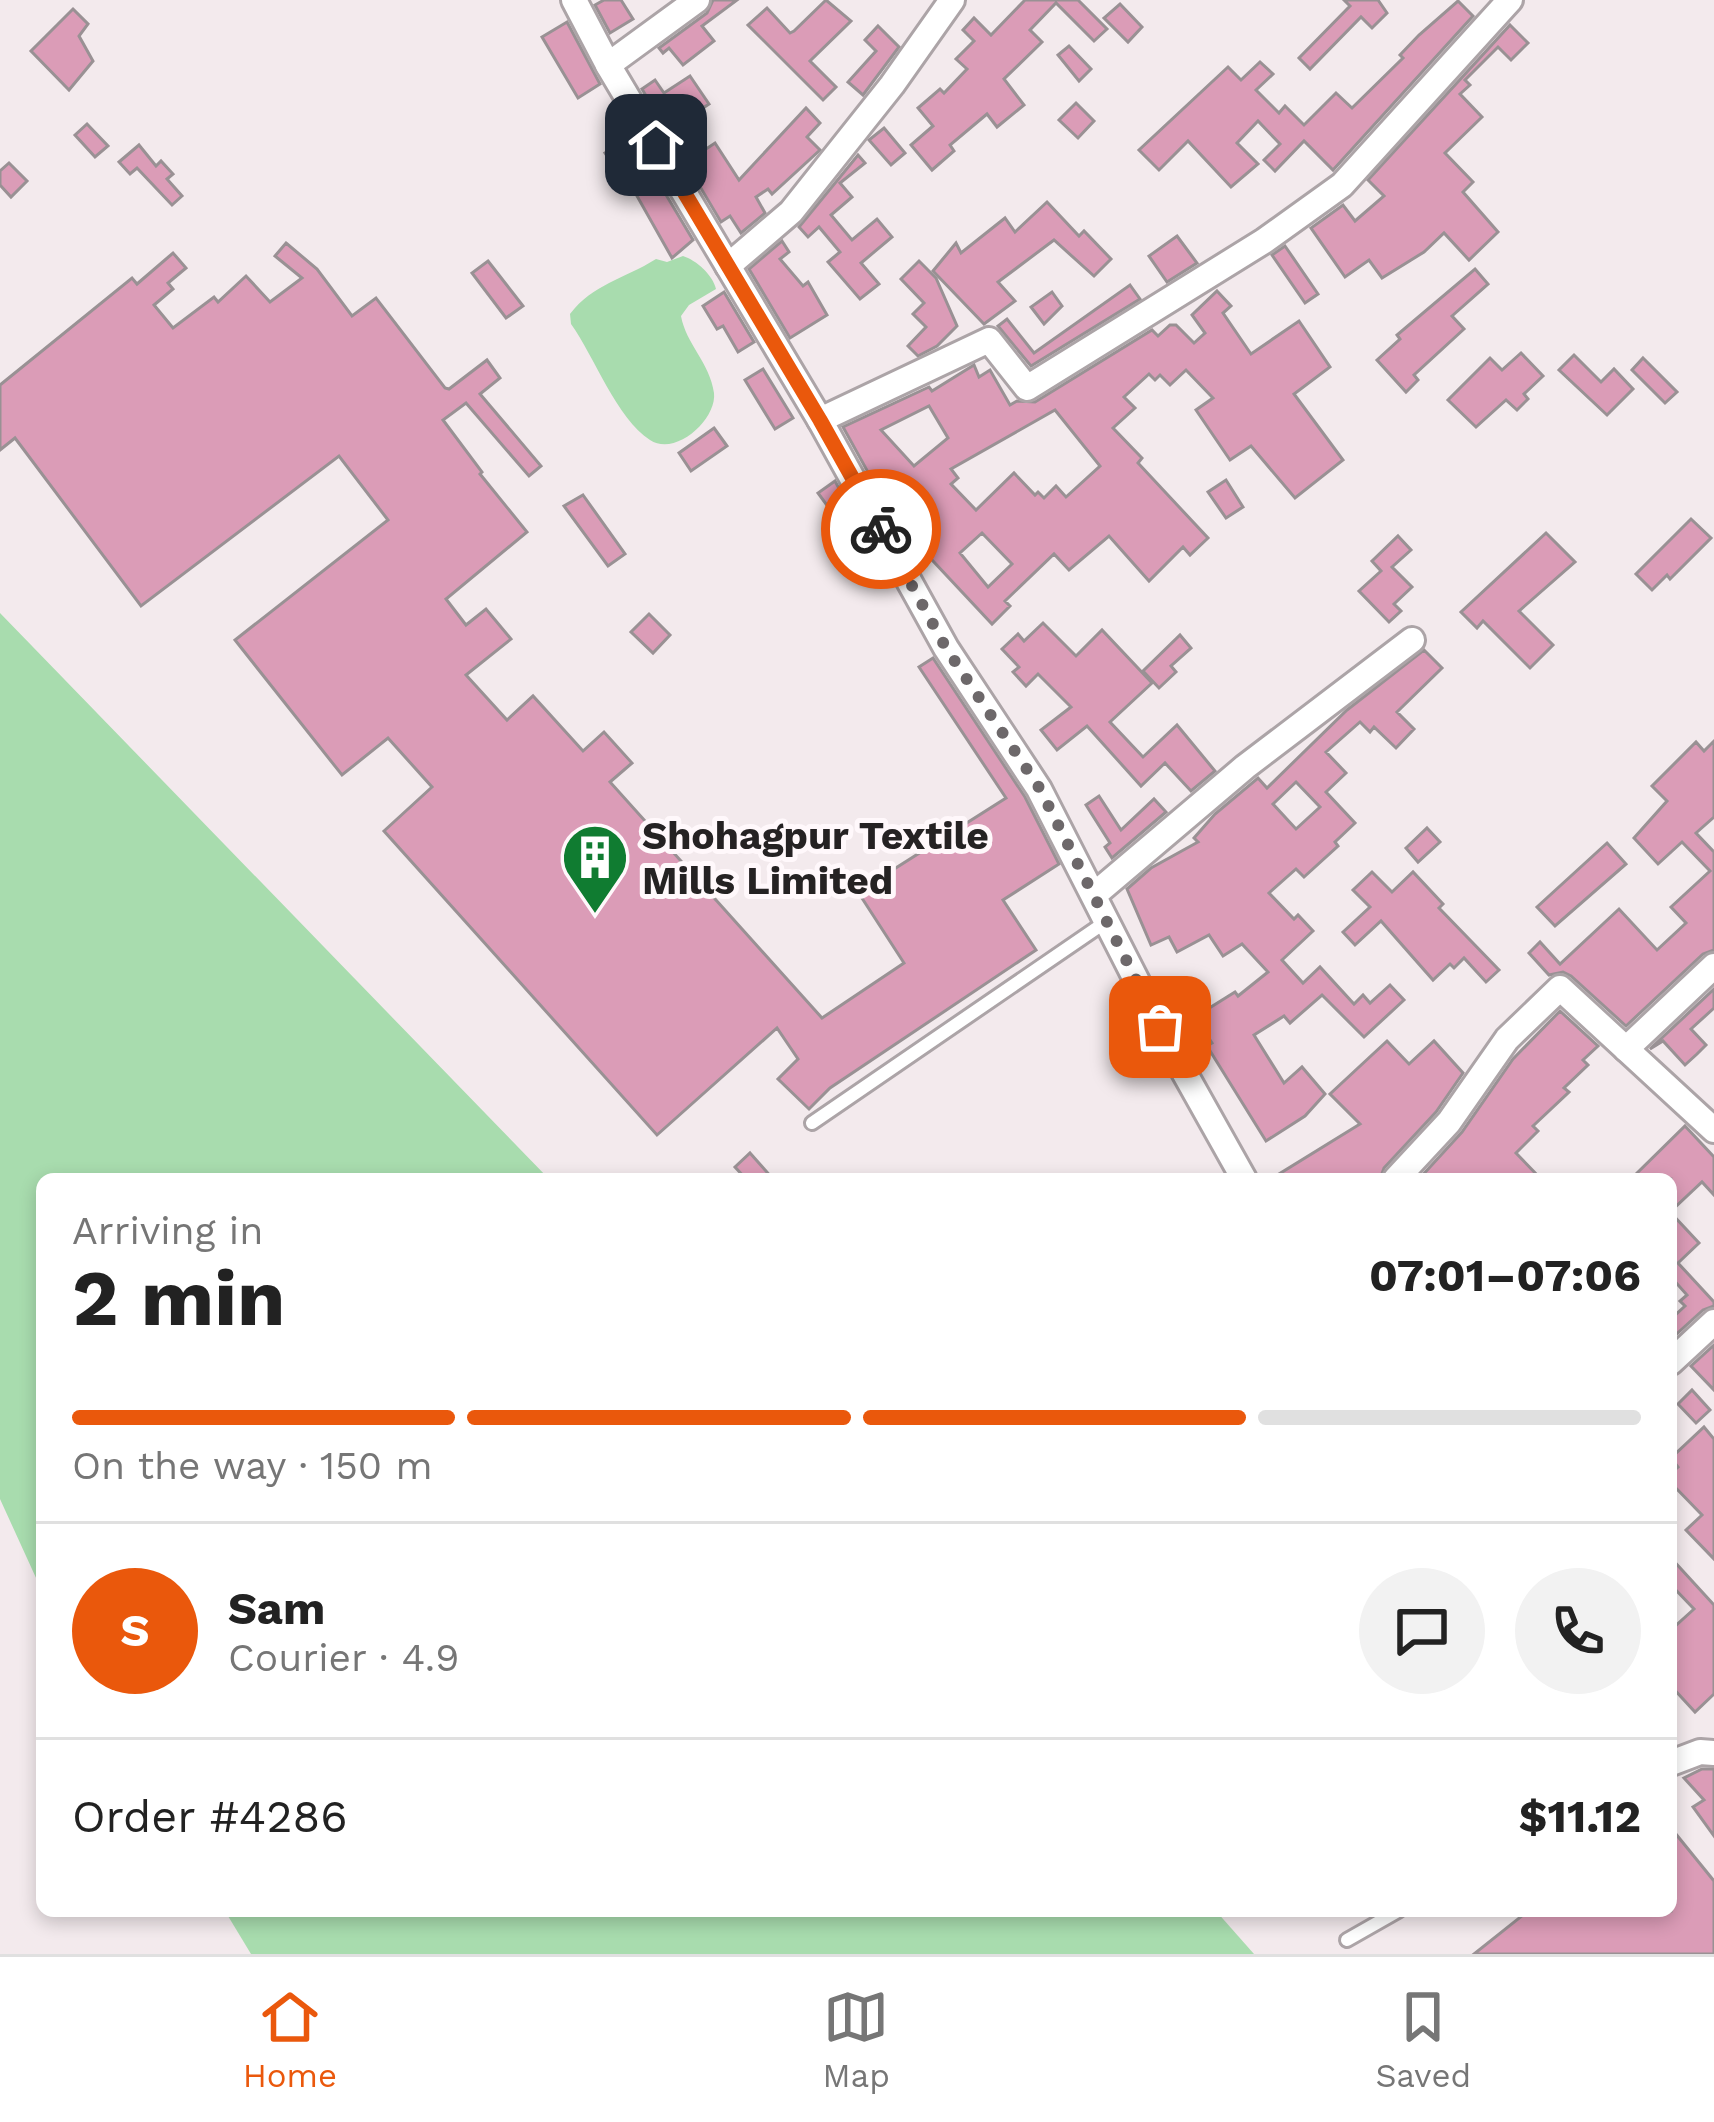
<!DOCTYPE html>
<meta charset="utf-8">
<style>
body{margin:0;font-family:"Work Sans",sans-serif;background:#f2f2f2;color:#222;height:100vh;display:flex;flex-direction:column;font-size:45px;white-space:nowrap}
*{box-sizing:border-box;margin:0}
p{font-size:39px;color:#767676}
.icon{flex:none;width:66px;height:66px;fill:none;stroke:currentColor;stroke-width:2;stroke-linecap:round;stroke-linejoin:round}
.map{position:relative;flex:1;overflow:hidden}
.details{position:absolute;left:36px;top:1173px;width:1641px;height:744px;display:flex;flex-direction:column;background:#fff;border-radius:18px;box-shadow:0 6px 18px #0003}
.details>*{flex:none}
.pin{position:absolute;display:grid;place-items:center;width:102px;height:102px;color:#fff;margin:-51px;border-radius:24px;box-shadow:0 6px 18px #0006}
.courier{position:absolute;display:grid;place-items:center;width:120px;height:120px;margin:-60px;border:9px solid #ea580c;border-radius:50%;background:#fff;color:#222;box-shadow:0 3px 15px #0007}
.headline em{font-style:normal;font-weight:700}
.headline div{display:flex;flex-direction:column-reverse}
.headline{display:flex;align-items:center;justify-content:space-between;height:204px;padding:0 36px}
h1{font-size:78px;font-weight:700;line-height:90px}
.bar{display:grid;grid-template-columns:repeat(4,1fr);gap:18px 12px;align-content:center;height:144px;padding:0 36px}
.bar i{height:15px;border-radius:9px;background:#e0e0e0}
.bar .current{background:#ea580c}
.bar p{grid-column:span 4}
.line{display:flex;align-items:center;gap:30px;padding:0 36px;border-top:3px solid #e0e0e0}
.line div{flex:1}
.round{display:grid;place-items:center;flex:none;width:126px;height:126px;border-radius:63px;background:#f2f2f2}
.dock{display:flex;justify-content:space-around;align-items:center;height:168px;border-top:3px solid #e0e0e0;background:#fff;font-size:33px;color:#767676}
.dock a{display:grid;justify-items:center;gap:6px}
.dock .current{color:#ea580c}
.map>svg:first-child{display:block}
.water{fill:#a8dcae}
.building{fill:#db9cb7;stroke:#999194;stroke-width:3;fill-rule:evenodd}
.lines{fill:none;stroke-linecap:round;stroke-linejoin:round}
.lane-casing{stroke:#aca4a7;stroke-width:18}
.street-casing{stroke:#aca4a7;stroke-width:30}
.lane{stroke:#fff;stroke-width:12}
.street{stroke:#fff;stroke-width:24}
.done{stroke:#6d686a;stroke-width:12;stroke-dasharray:0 21.6}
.route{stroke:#ea580c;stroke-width:15}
.labels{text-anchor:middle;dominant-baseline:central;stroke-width:10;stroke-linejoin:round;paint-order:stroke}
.poi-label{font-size:39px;font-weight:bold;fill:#252223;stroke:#fff8fb;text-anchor:start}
</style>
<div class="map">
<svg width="1714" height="1954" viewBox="0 0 1714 1954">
<rect width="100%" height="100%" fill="#f3eaed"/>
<g class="water">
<path d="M683,256C696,260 713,275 716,289L689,305L681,316C686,344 710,363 714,393C717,419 676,457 650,440C617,419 594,356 571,324L570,314C593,284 624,279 656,259L667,262Z"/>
<path d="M0,613L549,1179H42V1591L0,1499Z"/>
<path d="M225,1911H1216L1254,1954H251Z"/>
</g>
<g class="building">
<path d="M604,0H621L633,19L610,33L595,5Z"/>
<path d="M713,0H737L702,26L714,41L683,65L669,48L663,53L659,48L707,13Z"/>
<path d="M826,0L851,21L810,61L836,87L823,100L748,25L767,8L790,33L794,31Z"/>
<path d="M1025,0H1078L1107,29L1094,41L1056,3L1030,30L1042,42L1004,79L1024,105L997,127L987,114L950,145L954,151L932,170L911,145L933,126L918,108L940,89L944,93L967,69L956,59L974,41L963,30L974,18L991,35Z"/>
<path d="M1344,0H1378L1387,13L1372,28L1361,17L1310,69L1299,58L1350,6Z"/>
<path d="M1458,1L1473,16L1333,170L1304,141L1275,171L1264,160L1280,144L1258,121L1237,143L1258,164L1231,187L1188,141L1159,170L1139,150L1228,67L1241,80L1260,62L1273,74L1256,90L1279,113L1285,106L1304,125L1336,93L1352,108L1403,58L1400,55L1419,35Z"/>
<path d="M1120,4L1142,27L1128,42L1104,18Z"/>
<path d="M73,9L88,24L79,36L93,61L69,90L31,51Z"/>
<path d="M567,22L600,84L578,98L542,37Z"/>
<path d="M1510,25L1528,43L1511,60L1498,47L1465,80L1470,85L1460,94L1482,117L1445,153L1473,182L1463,192L1498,232L1469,260L1444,233L1424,252L1382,278L1369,260L1345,277L1311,228L1343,205L1355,221L1384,196L1368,180Z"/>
<path d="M878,26L899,47L863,95L848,82L876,51L865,40Z"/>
<path d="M1069,46L1091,69L1079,81L1058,55Z"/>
<path d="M690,76L709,104L671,129L691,159L715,143L739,180L806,108L820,123L807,137L820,150L772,194L768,189L756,197L765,213L741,233L730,216L721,222L642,89L655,80L664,93Z"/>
<path d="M1076,103L1094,121L1078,138L1059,120Z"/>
<path d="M87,124L108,146L95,157L75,135Z"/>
<path d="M884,128L905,153L891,165L869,140Z"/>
<path d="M631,136L693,240L672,258L619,164L614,167L605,153Z"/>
<path d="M139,145L156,166L161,161L173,174L167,179L182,196L172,205L137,168L130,174L119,162Z"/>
<path d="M858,155L865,163L840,183L852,197L831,215L852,240L877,219L892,237L861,263L879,284L860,299L828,262L840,252L819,227L808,237L799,227Z"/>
<path d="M9,163L27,181L11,197L0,185V171Z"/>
<path d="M1047,202L1079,236L1084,231L1111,259L1094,276L1054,240L998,282L1015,301L984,324L933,271L956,243L961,253L1005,218L1015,232Z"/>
<path d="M1177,236L1197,263L1167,282L1149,256Z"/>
<path d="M782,241L789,252L780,259L803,286L808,282L827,315L790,338L749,269Z"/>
<path d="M286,243L317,269L352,316L376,298L445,388L449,389L487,360L500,378L480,394L541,466L529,476L466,403L443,420L482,472L480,474L527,532L446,599L466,625L486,609L511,639L466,675L507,720L533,696L583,751L604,732L632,763L610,782L822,1018L904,963L858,892L1006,798L919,667L933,658L1025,797L1059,864L1003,900L1036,950L830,1088L809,1109L778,1079L798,1059L777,1028L657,1135L384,831L432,787L388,738L342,775L235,640L388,520L339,456L141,606L15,438L0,450V385L132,278L137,284L173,253L186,268L168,283L173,289L154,305L173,328L214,297L218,302L246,276L270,302L302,278L275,256Z"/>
<path d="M1285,246L1318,294L1305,303L1272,255Z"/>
<path d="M488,261L523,306L506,318L472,273Z"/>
<path d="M919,261L936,278L957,326L937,346L918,356L908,346L926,327L913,314L924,303L901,279Z"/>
<path d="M1475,269L1488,284L1452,316L1464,329L1414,375L1418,380L1406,392L1377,360L1400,339L1397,335Z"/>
<path d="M1130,285L1140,299L1031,366L998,326L1007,319L1034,353Z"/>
<path d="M1217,291L1231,306L1223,313L1251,354L1299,321L1330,367L1294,394L1343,460L1295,498L1251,446L1230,460L1196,410L1213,398L1186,370L1170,385L1160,375L1155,380L1149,374L1124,397L1135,408L1113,428L1142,458L1138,463L1208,538L1190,555L1183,547L1149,581L1109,536L1069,570L1054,554L1005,601L1010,606L992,624L904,530L907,528L880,494L843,427L929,387L932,391L974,365L979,377L990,370L1010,405L1017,401L1035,402L1152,330L1158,336L1170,325H1176L1194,343L1205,333L1192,315ZM929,406L948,438L914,466L881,430ZM1055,410L1100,466L1066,497L1056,486L1044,498L1038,492L1035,495L1014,473L976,510L951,484L958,478L951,469ZM982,533L1012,564L988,587L960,553Z"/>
<path d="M724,292L754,342L738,352L723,326L717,329L703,306Z"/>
<path d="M1052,292L1062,306L1044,324L1031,307Z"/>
<path d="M1521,353L1543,376L1524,394L1528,399L1517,410L1506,400L1476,427L1448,400L1490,358L1502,370Z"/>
<path d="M1574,355L1601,382L1614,369L1633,389L1607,415L1559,370Z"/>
<path d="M1643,358L1677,392L1665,403L1632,370Z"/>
<path d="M763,369L793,418L775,429L745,380Z"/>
<path d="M714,428L727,446L691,471L679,453Z"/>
<path d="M1226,480L1243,507L1226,518L1208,492Z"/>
<path d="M835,481L850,509L837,519L818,493Z"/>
<path d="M583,495L625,554L608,566L564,506Z"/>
<path d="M1691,519L1711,538L1670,579L1667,575L1652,590L1636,574Z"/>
<path d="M1546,533L1575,562L1519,611L1553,645L1530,668L1483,621L1477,628L1461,612Z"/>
<path d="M1398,536L1411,550L1392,567L1412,587L1394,604L1401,611L1389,622L1359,591L1381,571L1372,561Z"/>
<path d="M649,614L670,635L653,653L631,632Z"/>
<path d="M1043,623L1076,656L1102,630L1152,683L1110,722L1143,757L1177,725L1215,771L1191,791L1165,763L1141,786L1087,726L1057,750L1041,730L1071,707L1038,674L1026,686L1013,672L1019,667L1002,649L1018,634L1024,641Z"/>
<path d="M1180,635L1191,648L1171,666L1176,672L1159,688L1143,671Z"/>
<path d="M1424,650L1442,668L1397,712L1414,729L1396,748L1374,727L1370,732L1360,722L1326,752L1346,773L1326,792L1355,823L1335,842L1338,846L1304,877L1296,869L1269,893L1294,919L1298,915L1313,931L1282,960L1303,983L1320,967L1354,1004L1363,995L1370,1003L1390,985L1404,1000L1364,1037L1322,995L1290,1023L1284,1016L1254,1035L1284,1083L1302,1067L1325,1094L1305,1116L1266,1141L1207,1046L1212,1043L1195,1017L1235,992L1238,996L1268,972L1242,944L1223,956L1209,935L1177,952L1169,937L1151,945L1127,889L1151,868L1198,842L1194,838L1215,814L1258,778L1267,788L1347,710ZM1296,782L1320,807L1296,829L1273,804Z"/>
<path d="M1714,741V817L1696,833L1714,852V950L1703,954L1626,1026L1571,976L1563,972L1549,975L1529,953L1540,942L1560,964L1619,909L1657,950L1686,923L1671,907L1710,871L1682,842L1658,864L1634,838L1667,801L1652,786L1696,742L1704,751Z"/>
<path d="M1099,796L1121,830L1154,799L1166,812L1112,858L1105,847L1110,843L1086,805Z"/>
<path d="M1427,828L1440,842L1418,862L1406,848Z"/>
<path d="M1607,843L1626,864L1555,926L1537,907Z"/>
<path d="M1372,872L1392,892L1413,872L1443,904L1439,908L1499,970L1486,982L1464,958L1454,968L1450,964L1433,980L1381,921L1355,945L1343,932L1370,907L1353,890Z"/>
<path d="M1714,989V1008L1691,1029L1706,1045L1697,1054L1685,1065L1663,1041L1650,1049Z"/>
<path d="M1560,1011L1598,1046L1583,1060L1588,1065L1564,1088L1569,1092L1533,1126L1538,1131L1516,1153L1541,1179H1419L1462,1132L1513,1059Z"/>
<path d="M1387,1041L1409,1064L1434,1041L1463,1073L1436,1112L1384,1168L1380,1179H1271L1360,1124L1330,1094Z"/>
<path d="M1685,1126L1714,1157V1195L1702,1182L1671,1211V1179H1631Z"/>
<path d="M750,1153L773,1179H746L735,1167Z"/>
<path d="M1671,1213L1699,1243L1678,1263L1714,1302V1306L1703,1310L1671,1339V1319L1685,1306L1680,1301L1687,1295L1671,1277Z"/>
<path d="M1714,1345V1390L1691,1366Z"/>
<path d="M1692,1390L1710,1410L1696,1423L1678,1404Z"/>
<path d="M1704,1427L1714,1439V1559L1686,1530L1702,1515L1671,1483V1473L1678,1467L1671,1458Z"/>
<path d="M1671,1558L1714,1605V1694L1695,1712L1671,1686V1630L1694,1609L1671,1585Z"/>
<path d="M1702,1769H1714V1836L1693,1807L1704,1800L1684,1778Z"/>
<path d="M1671,1828L1714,1881V1954H1474L1528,1911H1671Z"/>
</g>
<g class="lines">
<defs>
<g id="lane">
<path d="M812,1123L1107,921"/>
<path d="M1347,1940L1398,1911"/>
</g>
<g id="street">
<path d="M574,0L608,65L820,420L946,648L1039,789L1175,1056L1244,1179"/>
<path d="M608,65L697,0"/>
<path d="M728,266L791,212L892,85L952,0"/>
<path d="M820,420L989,340L1027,388L1264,241L1342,185L1510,0"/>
<path d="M1094,895L1245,767L1412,640"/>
<path d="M1626,1049L1714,966"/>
<path d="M1396,1179L1449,1122L1507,1039L1560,988L1714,1130"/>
<path d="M1671,1362L1714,1322"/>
<path d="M1671,1763L1700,1752L1714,1753"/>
</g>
</defs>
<use href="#lane" class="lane-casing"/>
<use href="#street" class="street-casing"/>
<use href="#lane" class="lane"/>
<use href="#street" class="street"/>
</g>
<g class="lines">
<path class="done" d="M881,529L946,648L1040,789L1160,1027"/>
<path class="route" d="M656,145L820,420L881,529"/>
</g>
<defs>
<symbol id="building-pin" viewBox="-11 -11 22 30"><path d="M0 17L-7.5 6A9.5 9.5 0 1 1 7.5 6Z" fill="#107c31" stroke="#fff8fb"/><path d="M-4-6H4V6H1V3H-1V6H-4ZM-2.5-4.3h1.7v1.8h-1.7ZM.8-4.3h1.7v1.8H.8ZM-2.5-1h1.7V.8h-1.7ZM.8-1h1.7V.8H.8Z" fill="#fff"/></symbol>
</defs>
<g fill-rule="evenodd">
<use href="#building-pin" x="557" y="819" width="76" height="104"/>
</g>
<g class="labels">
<g class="poi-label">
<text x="642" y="835">Shohagpur Textile<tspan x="642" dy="45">Mills Limited</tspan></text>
</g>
</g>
</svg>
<div class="pin" style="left:1160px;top:1027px;background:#ea580c"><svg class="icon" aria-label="bag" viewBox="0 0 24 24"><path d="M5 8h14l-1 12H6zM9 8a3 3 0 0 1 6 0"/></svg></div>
<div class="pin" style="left:656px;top:145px;background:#1f2937"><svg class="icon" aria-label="home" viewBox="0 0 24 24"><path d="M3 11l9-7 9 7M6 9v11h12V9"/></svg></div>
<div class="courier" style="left:881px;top:529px"><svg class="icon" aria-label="bike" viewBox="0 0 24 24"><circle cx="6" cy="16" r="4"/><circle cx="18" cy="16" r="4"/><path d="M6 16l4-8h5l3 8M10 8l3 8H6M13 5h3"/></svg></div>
<section class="details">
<div class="headline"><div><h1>2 min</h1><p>Arriving in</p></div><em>07:01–07:06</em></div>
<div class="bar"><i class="current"></i><i class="current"></i><i class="current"></i><i></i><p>On the way · 150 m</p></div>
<div class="line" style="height:216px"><b class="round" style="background:#ea580c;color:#fff">S</b><div><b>Sam</b><p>Courier · 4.9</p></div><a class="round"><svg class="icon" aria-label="chat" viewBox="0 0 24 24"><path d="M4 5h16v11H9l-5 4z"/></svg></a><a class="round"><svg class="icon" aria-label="phone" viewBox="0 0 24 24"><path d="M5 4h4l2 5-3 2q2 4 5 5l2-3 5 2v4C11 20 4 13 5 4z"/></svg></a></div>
<div class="line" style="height:156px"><div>Order #4286</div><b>$11.12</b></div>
</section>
</div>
<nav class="dock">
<a class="current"><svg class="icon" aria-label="home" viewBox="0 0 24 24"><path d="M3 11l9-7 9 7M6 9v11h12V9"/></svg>Home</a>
<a><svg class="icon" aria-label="map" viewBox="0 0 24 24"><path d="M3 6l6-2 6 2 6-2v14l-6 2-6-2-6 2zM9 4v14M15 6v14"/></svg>Map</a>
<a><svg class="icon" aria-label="saved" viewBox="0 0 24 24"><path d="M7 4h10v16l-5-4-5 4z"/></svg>Saved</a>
</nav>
